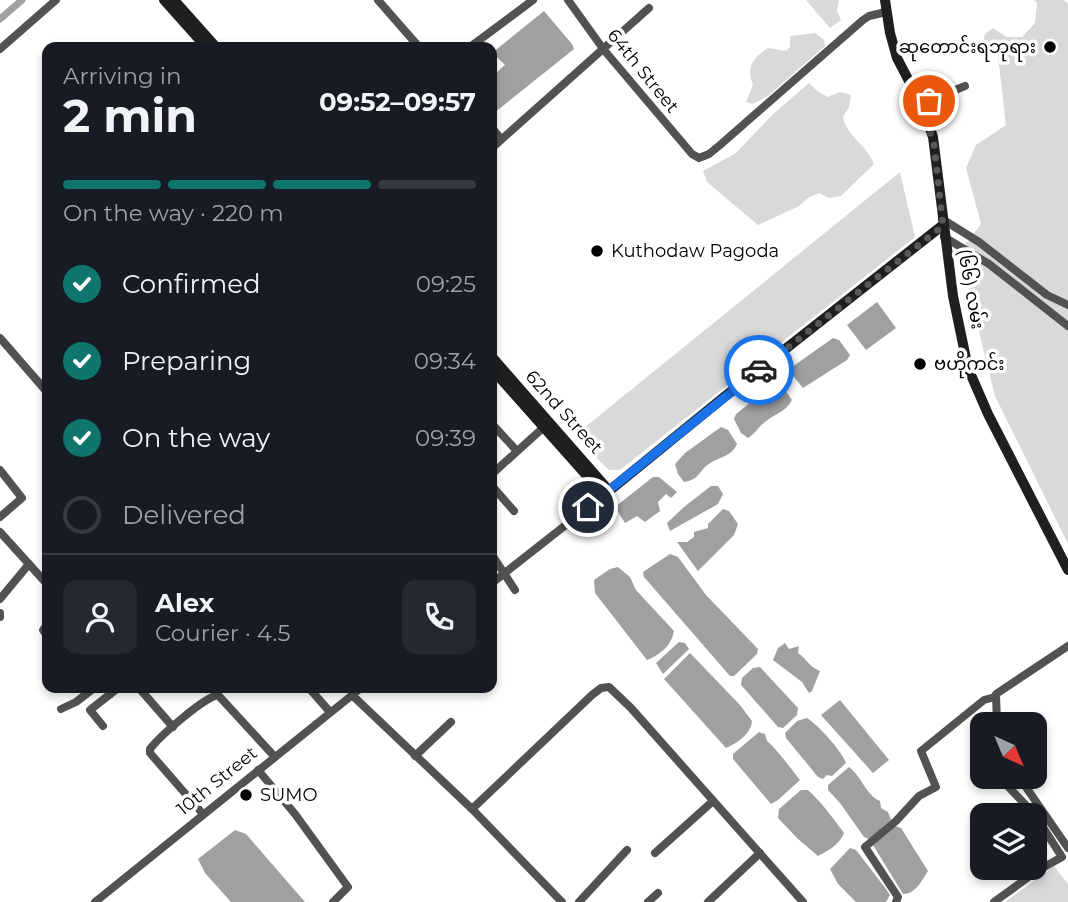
<!DOCTYPE html>
<meta charset="utf-8">
<style>
body{margin:0;font-family:Montserrat,"Noto Sans Myanmar",sans-serif;background:#242831;color:#f1f3f6;height:100vh;display:flex;flex-direction:column;font-size:26px;white-space:nowrap}
*{box-sizing:border-box;margin:0}
p{font-size:23px;color:#9ea1a6}
.icon{flex:none;width:38px;height:38px;fill:none;stroke:currentColor;stroke-width:2;stroke-linecap:round;stroke-linejoin:round}
.map{position:relative;flex:1;overflow:hidden}
.details{position:absolute;left:42px;top:42px;width:455px;height:651px;display:flex;flex-direction:column;background:#171b24;border-radius:14px;box-shadow:0 4px 10px #0003}
.details>*{flex:none}
.needle{width:46px;rotate:136deg}
.fabs{position:absolute;left:970px;top:712px;display:grid;gap:14px}
.fabs a{display:grid;place-items:center;width:77px;height:77px;border-radius:14px;background:#171b24;box-shadow:0 4px 10px #0003;font-size:35px}
.pin{position:absolute;display:grid;place-items:center;width:60px;height:60px;color:#fff;margin:-30px;border:4px solid #fff;border-radius:50%;box-shadow:0 2px 7px #0007}
.courier{position:absolute;display:grid;place-items:center;width:70px;height:70px;margin:-35px;border:5px solid #1a73e8;border-radius:50%;background:#fff;color:#222;box-shadow:0 2px 9px #0007}
.head em{font-style:normal;font-weight:700}
.head div{display:flex;flex-direction:column-reverse}
.head{display:flex;align-items:center;justify-content:space-between;height:119px;padding:0 21px}
h1{font-size:46px;font-weight:700;line-height:52px}
.bar{display:grid;grid-template-columns:repeat(4,1fr);gap:10px 7px;align-content:center;height:84px;padding:0 21px}
.bar i{height:9px;border-radius:5px;background:#363941}
.bar .current{background:#0f766e}
.bar p{grid-column:span 4}
.line{display:flex;align-items:center;gap:18px;padding:0 21px;border-top:2px solid #363941}
.line div{flex:1}
.round{display:grid;place-items:center;flex:none;width:74px;height:74px;border-radius:14px;background:#242831}
ol{padding:0 21px;list-style:none}
li{display:flex;align-items:center;gap:21px;height:77px}
li p{margin-inline-start:auto}
li .icon{padding:7px;border-radius:50%;background:#0f766e;color:#fff;stroke-width:4}
li:last-child{color:#9ea1a6}
li i{width:38px;height:38px;border:4px solid #363941;border-radius:50%}
.map>svg:first-child{display:block}
.green{fill:#d9d9d9}
.water{fill:#a0a0a0}
.lines{fill:none;stroke-linecap:round;stroke-linejoin:round}
.canal{stroke:#a0a0a0;stroke-width:7}
.street{stroke:#525252;stroke-width:8}
.secondary{stroke:#1f1f1f;stroke-width:10}
.done{stroke:#595959;stroke-width:7;stroke-dasharray:0 12.6}
.route{stroke:#1a73e8;stroke-width:9}
.poi-dot{fill:#000;stroke:#fff;stroke-width:2.5}
.labels{text-anchor:middle;dominant-baseline:central;stroke-width:7;stroke-linejoin:round;paint-order:stroke}
.poi-label{font-size:18px;fill:#000;stroke:#fff;text-anchor:start}
.street-label{font-size:18px;fill:#000;stroke:#fff}
</style>
<div class="map">
<svg width="1068" height="902" viewBox="0 0 1068 902">
<rect width="100%" height="100%" fill="#fff"/>
<g class="green">
<path d="M806,0H839L837,11L841,20L830,28Z"/>
<path d="M1034,0H1064L1068,4V544L995,396L959,252L981,224L966,168L976,145L1006,125L998,56L983,43L985,34L993,28L1007,37H1022L1035,23L1037,3Z"/>
<path d="M815,33L824,40L825,46L768,96L753,104L746,102L753,85C746,68 752,58 768,48L786,51L790,47V36Z"/>
<path d="M809,83L817,91L828,97L840,92L851,95L849,107L843,117C847,137 867,145 874,164L841,196L829,198L819,193L808,198L799,206L758,225L707,182L703,171L736,153L772,115Z"/>
<path d="M900,172L915,237L620,470H609L574,436Z"/>
<path d="M1054,866L1068,884V902H1005Z"/>
</g>
<g class="water">
<path d="M544,11L572,44L574,49L494,113L492,112V72L495,74L505,65L497,57L492,61V53Z"/>
<path d="M877,302L896,328L866,350L847,325Z"/>
<path d="M833,338L839,340L850,355L847,360L803,388L790,372L792,367Z"/>
<path d="M775,383H780L792,400C786,412 774,414 765,422C758,427 756,433 748,438L741,433L734,419L736,414Z"/>
<path d="M721,427L728,430L737,444C732,456 720,457 710,463C698,471 701,479 684,482L678,474L675,464L685,453Z"/>
<path d="M653,477H659L677,492L671,498L666,494L658,502L660,511L645,522L637,516L625,523L615,507Z"/>
<path d="M711,486H718L723,494L718,504L670,531L667,523L684,507Z"/>
<path d="M723,509L729,511L738,524L734,535L698,571L677,542H687L694,537V532L708,528V524Z"/>
<path d="M670,554L678,557L706,595L758,649L757,654L734,676H730L644,577L643,572Z"/>
<path d="M618,567L630,577L636,590L674,631C672,645 660,655 647,660L595,593L594,580L610,569Z"/>
<path d="M679,642L685,643L689,649L663,674L656,663Z"/>
<path d="M785,643L789,649L799,646L798,653C807,659 809,667 820,671L812,691L809,693L802,682L773,660L778,648Z"/>
<path d="M690,653L740,705L752,721C751,734 737,743 726,748L664,679Z"/>
<path d="M760,667L798,708L797,715L783,728L778,727L741,685L742,678L753,668Z"/>
<path d="M840,700L889,760L873,773L821,715Z"/>
<path d="M807,718C818,725 842,751 846,763L832,776L827,775L823,779L818,777L786,738L785,733L797,721Z"/>
<path d="M759,732L765,734L767,741C774,746 794,772 800,780L778,800L771,804L733,759V754Z"/>
<path d="M849,767C862,777 866,795 880,801L881,808L888,812L891,820L869,839L864,837L840,803L828,790V785Z"/>
<path d="M801,790H808C822,803 833,818 844,833C840,844 828,851 818,856L798,839L778,818L779,809Z"/>
<path d="M895,826L901,828L928,871C922,880 916,894 903,894L873,845Z"/>
<path d="M235,830L246,834L305,902H231L205,873L198,859Z"/>
<path d="M850,848L856,850L886,889L890,895L886,902H856L838,884L830,869Z"/>
</g>
<g class="lines">
<path class="canal" d="M0,19L22,0"/>
<g class="street">
<path d="M378,0L419,47"/>
<path d="M568,0L604,50L692,154L699,158L709,154L720,145L863,20L869,16L886,12"/>
<path d="M470,47L533,0"/>
<path d="M0,49L56,0"/>
<path d="M922,106L938,97L965,86"/>
<path d="M492,128L501,139"/>
<path d="M492,148L649,8"/>
<path d="M942,219L979,242L1047,295L1068,305"/>
<path d="M944,237L989,264L1068,326"/>
<path d="M0,338L47,392"/>
<path d="M492,424L517,451"/>
<path d="M0,470L22,498L0,517"/>
<path d="M492,474L544,427"/>
<path d="M492,486L514,511"/>
<path d="M0,532L47,584"/>
<path d="M492,555L515,590"/>
<path d="M492,583L604,495"/>
<path d="M0,599L29,564"/>
<path d="M0,613V617"/>
<path d="M47,625L43,630L47,636"/>
<path d="M139,688L173,727"/>
<path d="M309,688L330,712"/>
<path d="M352,695L472,809L562,902"/>
<path d="M61,709L76,702L94,688"/>
<path d="M997,724L996,694L1068,646"/>
<path d="M103,726L90,710L118,688"/>
<path d="M415,756L451,722"/>
<path d="M258,770L295,814L348,887L333,902"/>
<path d="M1019,777L1068,848"/>
<path d="M472,809L592,695L601,688L609,687L631,708L803,902"/>
<path d="M203,814L150,753V749C160,736 203,698 218,695L274,756"/>
<path d="M655,853L713,801"/>
<path d="M95,902L361,688"/>
<path d="M579,902L627,850"/>
<path d="M648,902L658,893"/>
<path d="M708,902L760,853"/>
<path d="M896,902L898,897L865,847L896,821L919,796L936,787L921,751L984,700L995,697"/>
<path d="M994,902L1037,871L1062,857L1035,815L1000,778"/>
</g>
<g class="secondary">
<path d="M164,0L206,47"/>
<path d="M174,0L216,47"/>
<path d="M885,0L890,33L897,58L922,106L933,137L953,296L968,368L988,414L1068,570"/>
<path d="M492,357L605,486"/>
<path d="M492,369L604,495L723,398L943,225"/>
</g>
</g>
<g class="lines">
<path class="done" d="M759,370L943,226L934,144L922,106L929,101"/>
<path class="route" d="M588,507L759,370"/>
</g>
<g class="poi-dot">
<circle cx="1050" cy="47" r="7"/>
<circle cx="597" cy="251" r="7"/>
<circle cx="920" cy="364" r="7"/>
<circle cx="246" cy="795" r="7"/>
</g>
<g class="labels">
<g class="poi-label">
<text x="1036" y="47" text-anchor="end">ဆုတောင်းရဘုရား</text>
<text x="611" y="251">Kuthodaw Pagoda</text>
<text x="934" y="364">ဗဟိုကင်း</text>
<text x="260" y="795">SUMO</text>
</g>
<g class="street-label">
<text transform="translate(643 71) rotate(51)">64th Street</text>
<text transform="translate(971 289) rotate(80)">(၆၆) လမ်း</text>
<text transform="translate(564 412) rotate(48)">62nd Street</text>
<text transform="translate(217 781) rotate(-39)">10th Street</text>
</g>
</g>
</svg>
<div class="fabs">
<a><svg class="needle" viewBox="-14 -14 28 28"><path d="M0-13l5 13h-10z" fill="#e53935"/><path d="M0 13l5-13h-10z" fill="#9ea1a6"/></svg></a>
<a><svg class="icon" aria-label="layers" viewBox="0 0 24 24"><path d="M12 4l9 5-9 5-9-5zM3 14l9 5 9-5"/></svg></a>
</div>
<div class="pin" style="left:929px;top:101px;background:#ea580c"><svg class="icon" aria-label="bag" viewBox="0 0 24 24"><path d="M5 8h14l-1 12H6zM9 8a3 3 0 0 1 6 0"/></svg></div>
<div class="pin" style="left:588px;top:507px;background:#1f2937"><svg class="icon" aria-label="home" viewBox="0 0 24 24"><path d="M3 11l9-7 9 7M6 9v11h12V9"/></svg></div>
<div class="courier" style="left:759px;top:370px"><svg class="icon" aria-label="car" viewBox="0 0 24 24"><path d="M5 17H2v-5l4-1 3-4h7l3 4 3 1v5h-3M9 17h6M6 11h13"/><circle cx="7" cy="17" r="2"/><circle cx="17" cy="17" r="2"/></svg></div>
<section class="details">
<div class="head"><div><h1>2 min</h1><p>Arriving in</p></div><em>09:52–09:57</em></div>
<div class="bar"><i class="current"></i><i class="current"></i><i class="current"></i><i></i><p>On the way · 220 m</p></div>
<ol>
<li><svg class="icon" aria-label="check" viewBox="0 0 24 24"><path d="M5 12l5 5 9-10"/></svg>Confirmed<p>09:25</p></li>
<li><svg class="icon" aria-label="check" viewBox="0 0 24 24"><path d="M5 12l5 5 9-10"/></svg>Preparing<p>09:34</p></li>
<li><svg class="icon" aria-label="check" viewBox="0 0 24 24"><path d="M5 12l5 5 9-10"/></svg>On the way<p>09:39</p></li>
<li><i></i>Delivered</li>
</ol>
<div class="line" style="height:126px"><a class="round"><svg class="icon" aria-label="person" viewBox="0 0 24 24"><circle cx="12" cy="8" r="4"/><path d="M4 21q1-7 8-7t8 7"/></svg></a><div><b>Alex</b><p>Courier · 4.5</p></div><a class="round"><svg class="icon" aria-label="phone" viewBox="0 0 24 24"><path d="M5 4h4l2 5-3 2q2 4 5 5l2-3 5 2v4C11 20 4 13 5 4z"/></svg></a></div>
</section>
</div>
